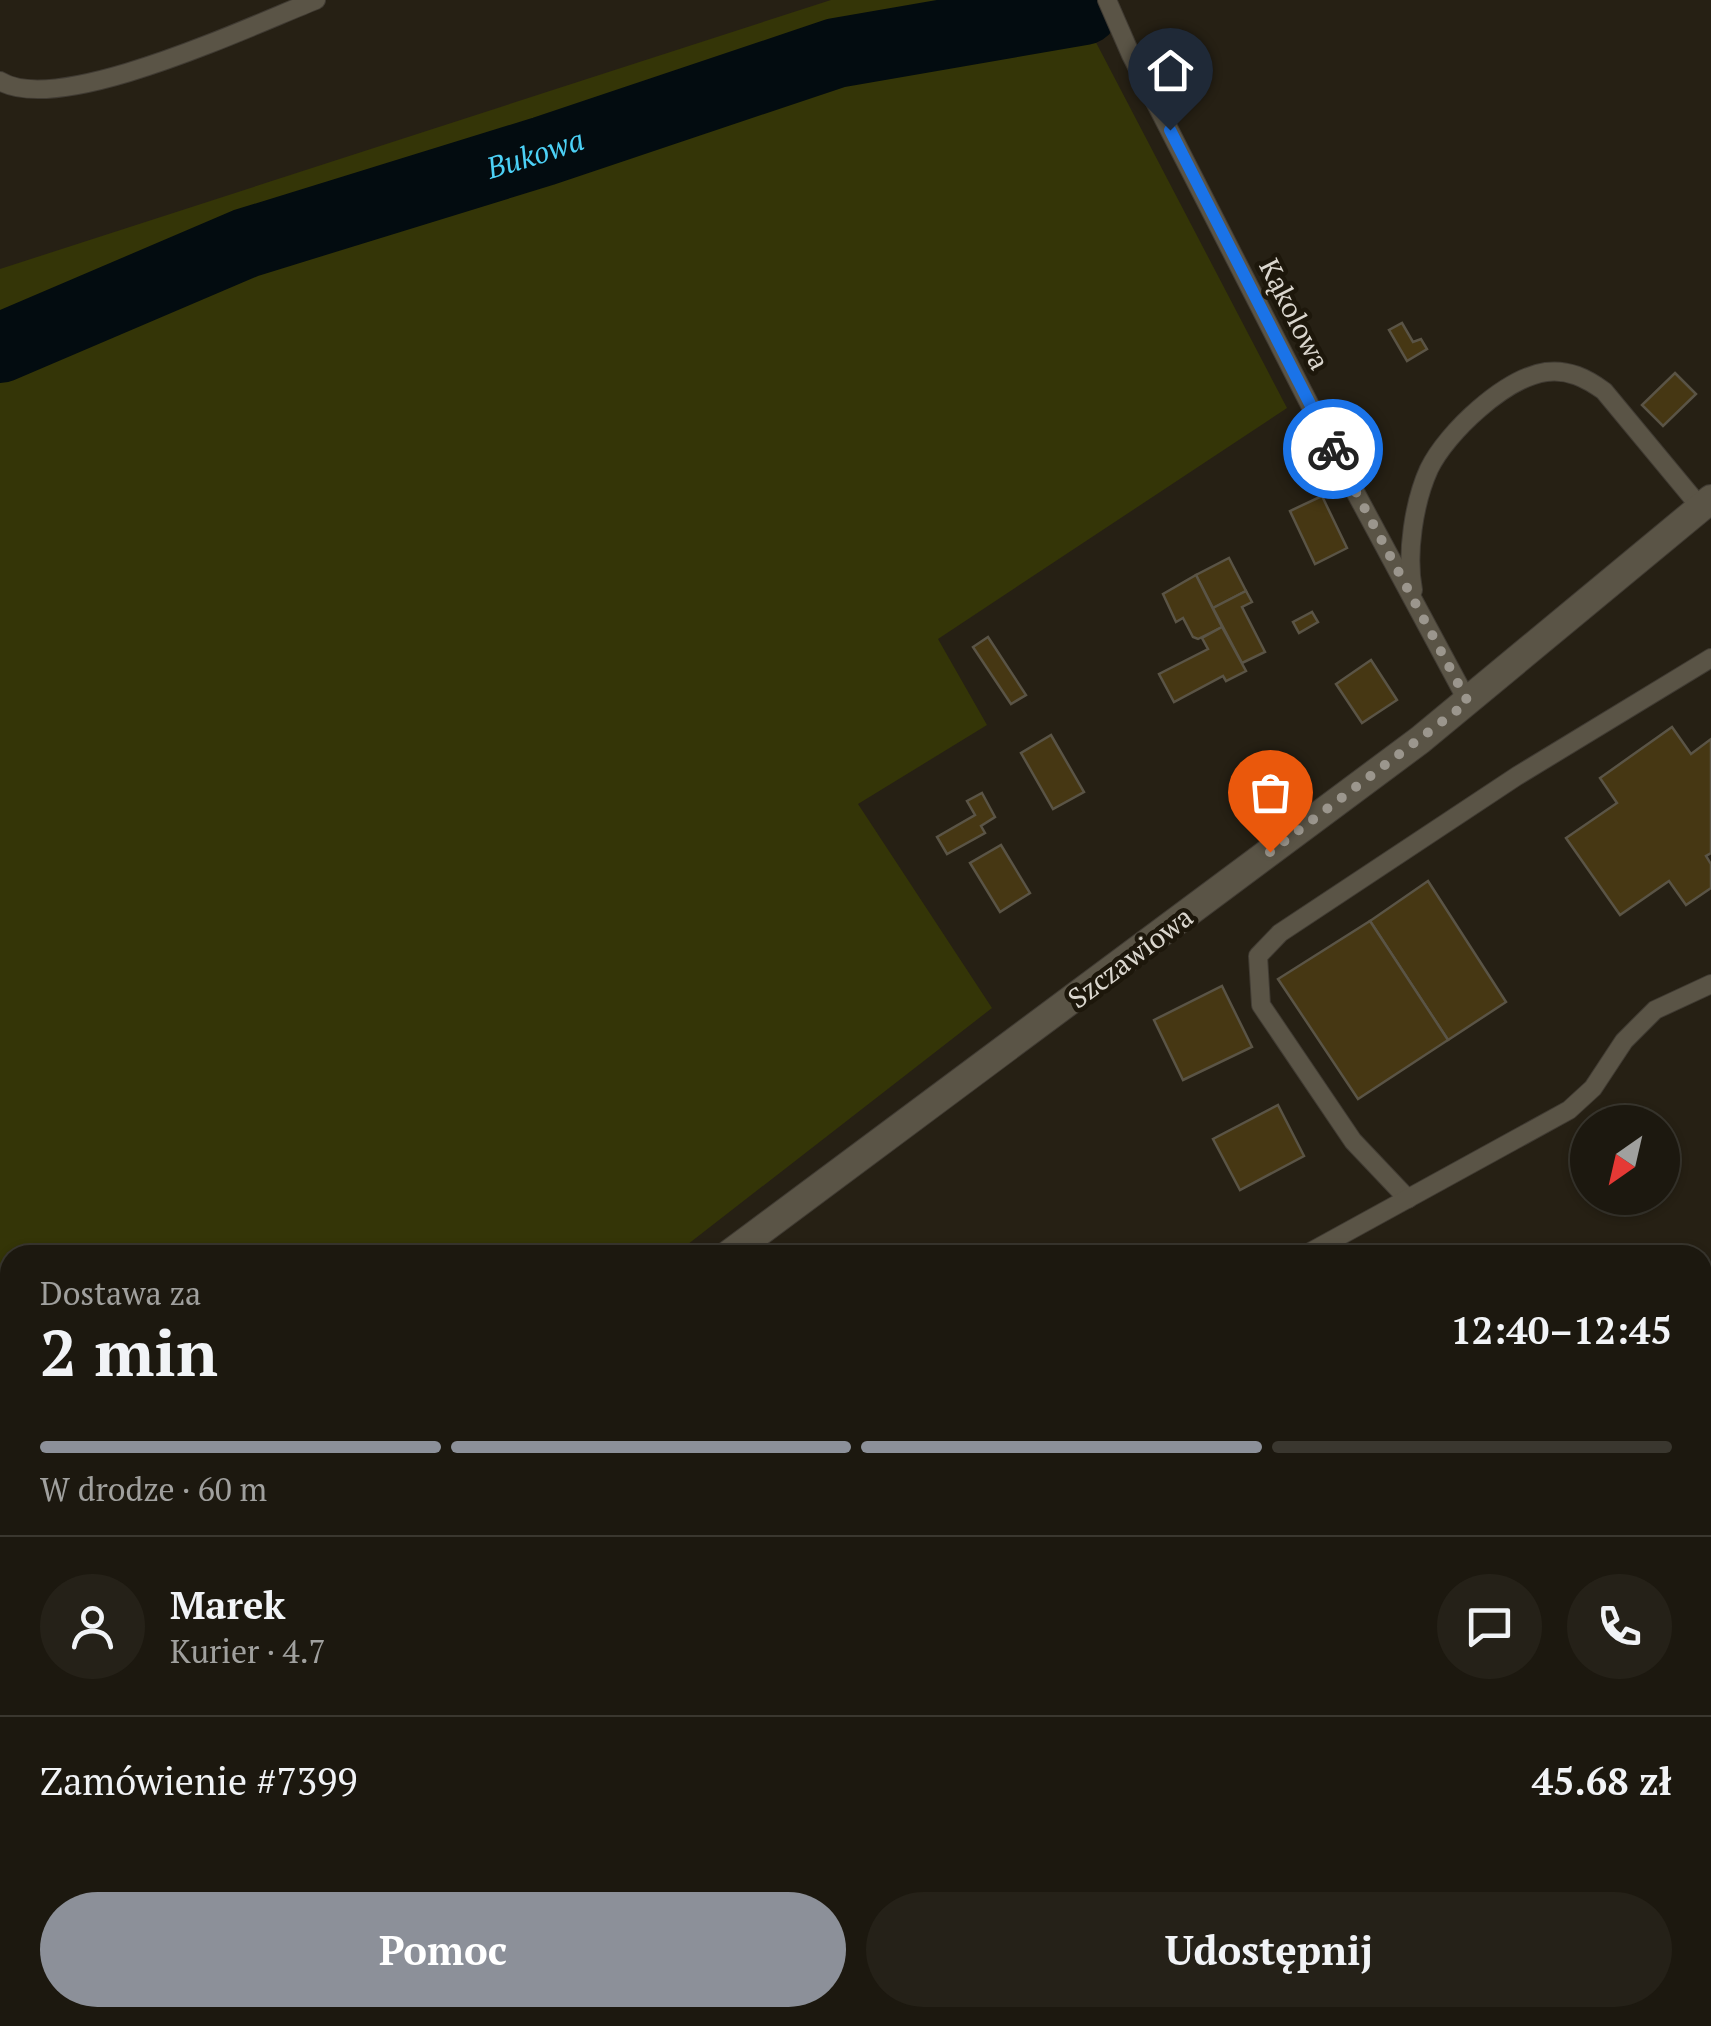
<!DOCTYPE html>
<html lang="pl">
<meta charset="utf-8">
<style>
body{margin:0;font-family:"PT Serif",serif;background:#252118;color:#f1f3f6;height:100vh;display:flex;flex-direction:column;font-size:38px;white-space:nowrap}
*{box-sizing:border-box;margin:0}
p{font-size:32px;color:#a0a09e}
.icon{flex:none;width:55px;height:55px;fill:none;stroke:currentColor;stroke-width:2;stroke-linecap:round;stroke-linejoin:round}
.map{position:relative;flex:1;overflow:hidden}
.side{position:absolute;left:0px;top:1245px;width:1712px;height:782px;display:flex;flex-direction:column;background:#1c180f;border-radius:30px 30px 0 0;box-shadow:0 2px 8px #0004,0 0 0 2px #3a372f}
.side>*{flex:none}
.needle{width:65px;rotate:214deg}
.tools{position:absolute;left:1570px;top:1105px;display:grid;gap:20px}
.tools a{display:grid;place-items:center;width:110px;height:110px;border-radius:50%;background:#1c180f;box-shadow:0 2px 8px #0004,0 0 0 2px #3a372f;font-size:50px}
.pin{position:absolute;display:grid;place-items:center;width:85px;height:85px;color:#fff;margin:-102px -42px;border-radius:50% 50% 50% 0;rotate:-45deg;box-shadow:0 0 10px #0007}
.pin .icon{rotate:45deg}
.courier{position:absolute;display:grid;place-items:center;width:100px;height:100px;margin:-50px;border:8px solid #1a73e8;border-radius:50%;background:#fff;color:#222;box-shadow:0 2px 12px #0007}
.summary em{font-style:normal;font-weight:700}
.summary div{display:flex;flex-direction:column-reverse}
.summary{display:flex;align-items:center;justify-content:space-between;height:170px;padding:0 40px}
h1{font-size:65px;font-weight:700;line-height:75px}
.bar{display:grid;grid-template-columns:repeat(4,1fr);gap:15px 10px;align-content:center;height:120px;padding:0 40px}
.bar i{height:12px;border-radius:8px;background:#3a372f}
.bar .on{background:#8c9099}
.bar p{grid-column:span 4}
.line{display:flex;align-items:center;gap:25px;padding:0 40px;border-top:2px solid #3a372f}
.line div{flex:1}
.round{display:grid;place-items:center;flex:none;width:105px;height:105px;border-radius:52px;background:#252118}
.cta{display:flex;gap:20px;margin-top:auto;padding:20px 40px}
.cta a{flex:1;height:115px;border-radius:60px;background:#8c9099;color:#fff;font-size:40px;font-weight:700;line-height:115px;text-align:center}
.cta a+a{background:#252118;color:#f1f3f6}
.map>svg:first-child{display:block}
.green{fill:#343507}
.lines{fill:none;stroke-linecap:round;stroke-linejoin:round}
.river{stroke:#030c10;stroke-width:70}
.building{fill:#463713;stroke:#5a5446;stroke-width:2.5}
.service-casing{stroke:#403b33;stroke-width:20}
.tertiary-casing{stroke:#403b33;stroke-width:30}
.service{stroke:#5a5446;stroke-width:18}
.tertiary{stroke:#5a5446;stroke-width:28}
.done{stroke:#9b968d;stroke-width:10;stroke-dasharray:0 18}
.route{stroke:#1a73e8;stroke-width:12}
.labels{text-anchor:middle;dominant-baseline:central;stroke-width:9;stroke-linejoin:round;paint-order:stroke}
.street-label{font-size:28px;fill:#dad6ce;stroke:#1d170b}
.water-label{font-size:30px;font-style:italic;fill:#4cd1f6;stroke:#1d170b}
</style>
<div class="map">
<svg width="1711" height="2026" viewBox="0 0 1711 2026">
<rect width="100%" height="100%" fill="#262014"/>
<g class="green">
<path d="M831,0H1082L1089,29L1287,408L938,639L987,725L858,804L992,1008L674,1255H10V1689L0,1695V269Z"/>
<path d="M10,1776V2018H270L259,2026H0V1781Z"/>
</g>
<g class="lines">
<path class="river" id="s1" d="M0,348L246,243L544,151L836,53L1084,10"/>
</g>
<g class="building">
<path d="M1402,323L1413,342L1421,339L1427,349L1407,361L1389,330Z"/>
<path d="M1675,373L1696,394L1663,426L1642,405Z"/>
<path d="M1322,496L1347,548L1315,564L1290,511Z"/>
<path d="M1229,558L1246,591L1213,608L1196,575Z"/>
<path d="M1196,575L1222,627L1198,639L1193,637L1183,618L1176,622L1163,594Z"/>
<path d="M1246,591L1252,602L1242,607L1265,652L1242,663L1213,608Z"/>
<path d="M1312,612L1318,622L1299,633L1293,622Z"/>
<path d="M1222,627L1246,671L1226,681L1223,676L1174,702L1159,674L1208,649L1202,638Z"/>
<path d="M988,637L1026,695L1011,704L973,647Z"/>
<path d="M1371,660L1397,700L1362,723L1336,684Z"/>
<path d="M1672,727L1691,754L1711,739V853L1706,856L1711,864V888L1686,905L1669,881L1620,915L1566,838L1617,803L1600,778Z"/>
<path d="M1051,735L1084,792L1053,809L1021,753Z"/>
<path d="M982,793L995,817L981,826L985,833L947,854L937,837L975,815L967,801Z"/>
<path d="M1001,845L1030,893L1000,912L970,863Z"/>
<path d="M1428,881L1506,1002L1448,1040L1370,921Z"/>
<path d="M1370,921L1448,1040L1358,1099L1278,979Z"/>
<path d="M1222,986L1252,1047L1183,1080L1154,1020Z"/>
<path d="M1278,1105L1304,1156L1240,1190L1213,1139Z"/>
<path d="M720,2018H758L737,2026H723Z"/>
<path d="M1223,2018H1263L1266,2024L1275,2020L1278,2026H1205Z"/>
</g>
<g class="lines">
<defs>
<g id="service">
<path d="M1107,0L1131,55L1337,458L1468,702"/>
<path d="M0,81C59,117 252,25 316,0"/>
<path d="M1413,590C1406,554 1414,502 1429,469C1447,432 1505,378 1546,372C1568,369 1586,378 1604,391L1701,508"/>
<path d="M1408,1199L1353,1141L1261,1005L1258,956L1280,933L1517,776L1711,658"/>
<path d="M1305,1255L1569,1110L1593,1088L1624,1041L1655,1010L1711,984"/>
<path d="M1099,2026L1118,2018"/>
</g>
<g id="tertiary">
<path d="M728,1255L1420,740L1711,499"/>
<path d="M0,1736L10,1730"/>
</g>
</defs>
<use href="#service" class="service-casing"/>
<use href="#tertiary" class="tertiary-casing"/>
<use href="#service" class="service"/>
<use href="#tertiary" class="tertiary"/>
</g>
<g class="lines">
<path class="done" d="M1270,852L1468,702L1333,449"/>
<path class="route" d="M1170,130L1333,449"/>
</g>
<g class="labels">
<g class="street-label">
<text transform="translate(1295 314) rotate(63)">Kąkolowa</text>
<text transform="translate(1130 957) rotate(-37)">Szczawiowa</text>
</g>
<g class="water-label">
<text stroke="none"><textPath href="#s1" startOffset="570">Bukowa</textPath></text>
</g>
</g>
</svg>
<div class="tools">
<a><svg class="needle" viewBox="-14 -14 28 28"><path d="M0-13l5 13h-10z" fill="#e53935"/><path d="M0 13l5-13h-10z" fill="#a0a09e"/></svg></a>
</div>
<div class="pin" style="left:1270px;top:852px;background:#ea580c"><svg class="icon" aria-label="bag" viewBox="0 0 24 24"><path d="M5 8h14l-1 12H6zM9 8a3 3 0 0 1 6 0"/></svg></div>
<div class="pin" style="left:1170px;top:130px;background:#1f2937"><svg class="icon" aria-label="home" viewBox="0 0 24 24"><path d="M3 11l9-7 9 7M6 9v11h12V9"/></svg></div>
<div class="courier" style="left:1333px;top:449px"><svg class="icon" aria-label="bike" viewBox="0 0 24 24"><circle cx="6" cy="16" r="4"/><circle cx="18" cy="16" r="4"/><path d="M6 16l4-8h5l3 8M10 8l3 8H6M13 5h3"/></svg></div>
<section class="side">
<div class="summary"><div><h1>2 min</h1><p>Dostawa za</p></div><em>12:40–12:45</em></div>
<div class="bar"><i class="on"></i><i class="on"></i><i class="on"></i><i></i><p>W drodze · 60 m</p></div>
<div class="line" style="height:180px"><a class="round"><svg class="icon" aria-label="person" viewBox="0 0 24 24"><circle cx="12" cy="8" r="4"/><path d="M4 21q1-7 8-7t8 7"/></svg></a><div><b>Marek</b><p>Kurier · 4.7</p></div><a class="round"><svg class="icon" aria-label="chat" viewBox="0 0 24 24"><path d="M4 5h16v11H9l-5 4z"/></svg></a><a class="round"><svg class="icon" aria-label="phone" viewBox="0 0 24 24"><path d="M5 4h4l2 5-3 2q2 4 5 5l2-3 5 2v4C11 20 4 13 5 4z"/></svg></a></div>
<div class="line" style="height:130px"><div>Zamówienie #7399</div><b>45.68 zł</b></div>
<div class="cta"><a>Pomoc</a><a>Udostępnij</a></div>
</section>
</div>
